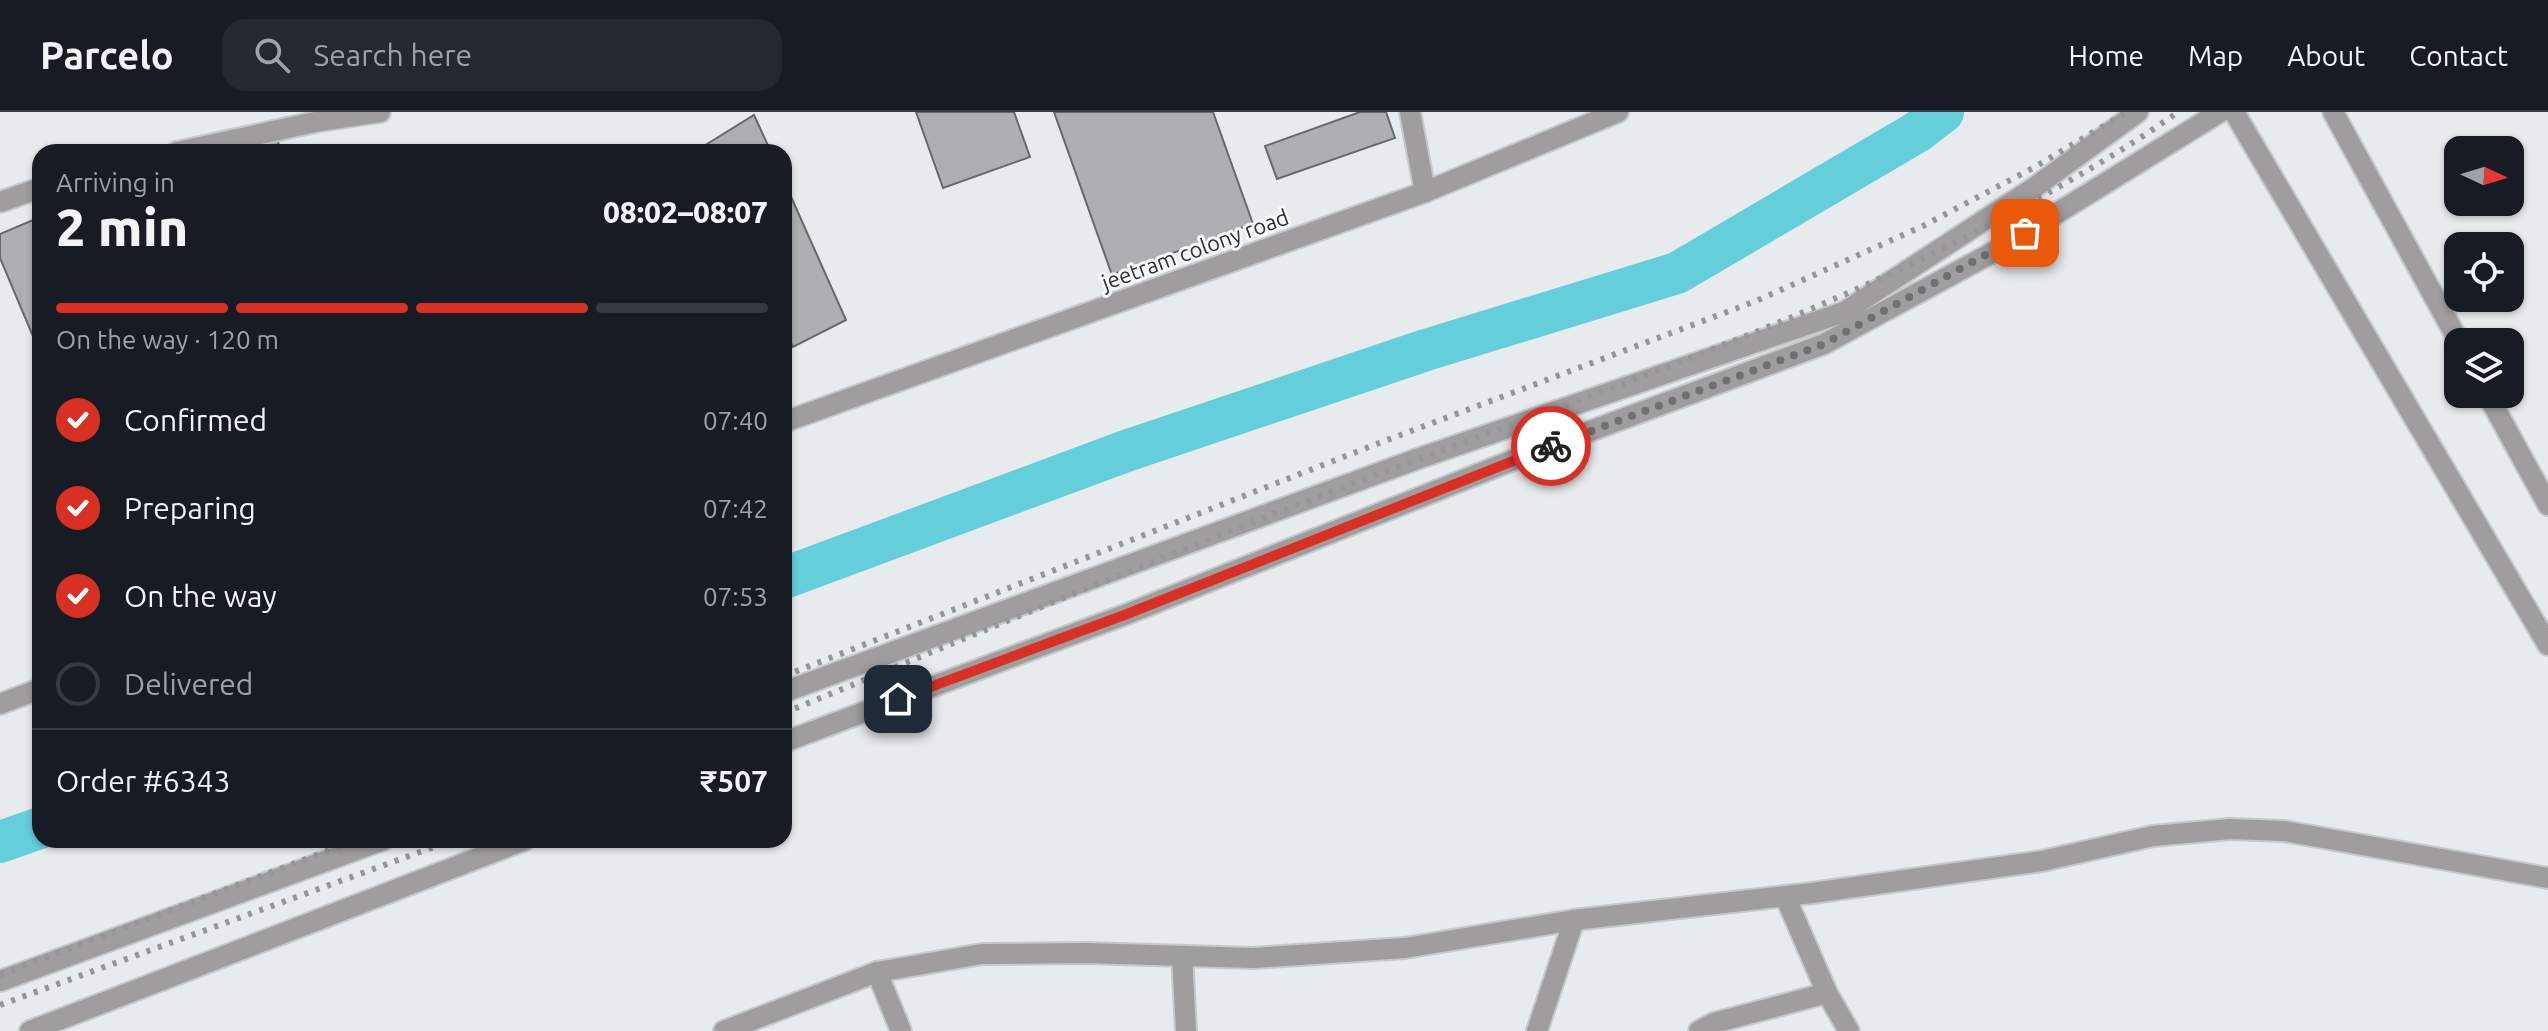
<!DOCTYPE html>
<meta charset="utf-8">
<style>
body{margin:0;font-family:Ubuntu,sans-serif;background:#242831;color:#f1f3f6;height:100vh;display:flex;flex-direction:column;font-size:30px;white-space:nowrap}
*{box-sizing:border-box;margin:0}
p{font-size:26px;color:#9ea1a6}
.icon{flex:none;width:44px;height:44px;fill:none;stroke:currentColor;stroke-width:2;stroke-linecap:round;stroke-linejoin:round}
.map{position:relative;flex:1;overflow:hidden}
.sheet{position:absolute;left:32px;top:32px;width:760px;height:704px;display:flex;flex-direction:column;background:#171b24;border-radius:24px;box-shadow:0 2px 6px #0004}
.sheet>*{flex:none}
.needle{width:52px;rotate:94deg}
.buttons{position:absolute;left:2444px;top:24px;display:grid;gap:16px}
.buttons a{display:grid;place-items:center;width:80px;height:80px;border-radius:16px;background:#171b24;box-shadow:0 2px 6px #0004;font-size:40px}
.pin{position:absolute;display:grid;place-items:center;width:68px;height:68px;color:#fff;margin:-34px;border-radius:16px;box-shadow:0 4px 12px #0006}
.courier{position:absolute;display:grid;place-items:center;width:80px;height:80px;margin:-40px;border:6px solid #d93025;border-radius:50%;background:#fff;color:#222;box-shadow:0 2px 10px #0007}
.summary em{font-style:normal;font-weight:800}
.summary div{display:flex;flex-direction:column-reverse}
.summary{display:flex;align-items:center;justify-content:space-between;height:136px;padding:0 24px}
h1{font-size:52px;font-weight:800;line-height:60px}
.bar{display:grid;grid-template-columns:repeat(4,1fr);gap:12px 8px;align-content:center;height:96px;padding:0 24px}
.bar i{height:10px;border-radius:6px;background:#363941}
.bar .on{background:#d93025}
.bar p{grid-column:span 4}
.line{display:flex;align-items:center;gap:20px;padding:0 24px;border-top:2px solid #363941}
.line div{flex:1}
ol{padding:0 24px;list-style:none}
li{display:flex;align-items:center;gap:24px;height:88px}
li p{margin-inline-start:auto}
li .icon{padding:8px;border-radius:50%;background:#d93025;color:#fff;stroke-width:4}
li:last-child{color:#9ea1a6}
li i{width:44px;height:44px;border:4px solid #363941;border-radius:50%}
header{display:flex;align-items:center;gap:48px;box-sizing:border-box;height:112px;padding:0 40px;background:#171b24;border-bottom:2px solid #363941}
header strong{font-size:38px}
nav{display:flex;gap:44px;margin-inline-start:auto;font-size:28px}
.search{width:560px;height:72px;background:#242831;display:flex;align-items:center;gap:20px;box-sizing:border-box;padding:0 28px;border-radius:24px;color:#9ea1a6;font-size:30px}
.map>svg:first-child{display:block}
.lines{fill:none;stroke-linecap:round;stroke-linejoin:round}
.canal{stroke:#64cedb;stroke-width:42}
.building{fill:#adb0b3;stroke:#676a6c;stroke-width:2}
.minor-casing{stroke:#c6c9cb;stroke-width:24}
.minor{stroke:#9f9d9d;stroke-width:20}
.rail{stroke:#949697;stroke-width:6;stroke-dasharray:4 8;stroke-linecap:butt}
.done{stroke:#6e7072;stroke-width:8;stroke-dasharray:0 14.4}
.route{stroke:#d93025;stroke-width:10}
.labels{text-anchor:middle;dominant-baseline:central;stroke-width:6;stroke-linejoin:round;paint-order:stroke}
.street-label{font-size:22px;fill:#2d2e2f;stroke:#f5f8fa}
</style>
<header>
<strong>Parcelo</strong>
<div class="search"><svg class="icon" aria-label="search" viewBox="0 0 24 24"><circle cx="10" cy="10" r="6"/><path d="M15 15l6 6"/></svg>Search here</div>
<nav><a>Home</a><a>Map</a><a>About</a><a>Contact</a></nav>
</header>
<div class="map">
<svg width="2548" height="919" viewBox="0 0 2548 919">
<rect width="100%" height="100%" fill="#e8ebed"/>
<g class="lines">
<g class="canal">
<path d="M784,466L1126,339L1426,238L1677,161L1917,20L1943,0"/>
<path d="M0,730L40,716"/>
</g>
</g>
<g class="building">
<path d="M916,0H1014L1030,45L943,76Z"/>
<path d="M1054,0H1213L1253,112L1112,163Z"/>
<path d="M1360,0H1386L1395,26L1277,67L1265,34Z"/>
<path d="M754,3L771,40H701L699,37Z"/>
<path d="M277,28L282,40H247Z"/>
<path d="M784,69L846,208L793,235L784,215Z"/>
<path d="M40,105V241L0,146V122Z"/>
</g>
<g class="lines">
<defs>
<g id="minor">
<path d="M1410,0L1425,80"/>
<path d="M2234,0L2548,533"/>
<path d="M2333,0L2459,230"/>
<path d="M177,40L320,9L380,0"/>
<path d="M0,90L40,76"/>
<path d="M2487,282L2548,393"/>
<path d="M784,310L1425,80L1618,0"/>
<path d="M784,580L1417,347L1844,200L2035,75L2138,0"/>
<path d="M0,592L40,577"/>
<path d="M784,630L1127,502L1526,343L1824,232L2001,136L2220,0"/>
<path d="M1785,784L1827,881L1849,919"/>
<path d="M1182,844L1186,919"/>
<path d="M877,860L901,919"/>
<path d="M0,869L383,728"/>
<path d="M30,919L525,728"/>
<path d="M724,919L877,860L982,842L1086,841L1253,846L1405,836L1574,808L1812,781L2042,749L2153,724L2230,717L2284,719L2548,766"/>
<path d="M1537,919L1574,808"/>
<path d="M1699,919L1714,911L1827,881"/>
</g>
</defs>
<use href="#minor" class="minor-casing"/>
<use href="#minor" class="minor"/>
<g class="rail">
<path d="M784,564L1374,333L1756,189L1923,114L2033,56L2127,0"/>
<path d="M784,601C984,519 1184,434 1387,359C1601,279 1820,206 2021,96C2075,66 2128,36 2178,0"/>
<path d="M0,863L356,728"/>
<path d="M0,893L453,728"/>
</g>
</g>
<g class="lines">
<path class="done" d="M1551,334L1824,232L2025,121"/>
<path class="route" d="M898,587L1127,502L1551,334"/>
</g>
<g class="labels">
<g class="street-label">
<text transform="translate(1195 137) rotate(-20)">jeetram colony road</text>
</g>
</g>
</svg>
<div class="buttons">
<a><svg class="needle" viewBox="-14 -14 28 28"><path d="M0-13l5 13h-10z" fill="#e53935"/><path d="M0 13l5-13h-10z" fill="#9ea1a6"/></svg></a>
<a><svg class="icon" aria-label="locate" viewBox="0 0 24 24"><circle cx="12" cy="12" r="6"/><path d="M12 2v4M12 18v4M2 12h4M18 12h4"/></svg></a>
<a><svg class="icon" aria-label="layers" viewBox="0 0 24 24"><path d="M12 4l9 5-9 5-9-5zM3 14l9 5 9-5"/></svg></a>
</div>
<div class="pin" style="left:2025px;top:121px;background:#ea580c"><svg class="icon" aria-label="bag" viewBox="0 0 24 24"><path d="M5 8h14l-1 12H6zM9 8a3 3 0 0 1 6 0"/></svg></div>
<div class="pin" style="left:898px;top:587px;background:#1f2937"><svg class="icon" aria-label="home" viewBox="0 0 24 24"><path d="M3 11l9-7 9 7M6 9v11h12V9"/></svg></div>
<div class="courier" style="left:1551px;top:334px"><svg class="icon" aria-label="bike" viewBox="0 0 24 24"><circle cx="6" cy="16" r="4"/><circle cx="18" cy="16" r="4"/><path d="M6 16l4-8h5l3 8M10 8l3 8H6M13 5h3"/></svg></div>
<section class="sheet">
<div class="summary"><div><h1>2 min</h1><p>Arriving in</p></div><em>08:02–08:07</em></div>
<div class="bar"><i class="on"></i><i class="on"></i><i class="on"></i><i></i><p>On the way · 120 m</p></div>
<ol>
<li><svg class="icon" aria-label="check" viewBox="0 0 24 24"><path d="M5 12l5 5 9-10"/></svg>Confirmed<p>07:40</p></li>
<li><svg class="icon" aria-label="check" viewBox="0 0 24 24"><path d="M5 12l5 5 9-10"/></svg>Preparing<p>07:42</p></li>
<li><svg class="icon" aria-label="check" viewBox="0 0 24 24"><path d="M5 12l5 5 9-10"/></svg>On the way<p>07:53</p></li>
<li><i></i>Delivered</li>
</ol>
<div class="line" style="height:104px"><div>Order #6343</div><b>₹507</b></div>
</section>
</div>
